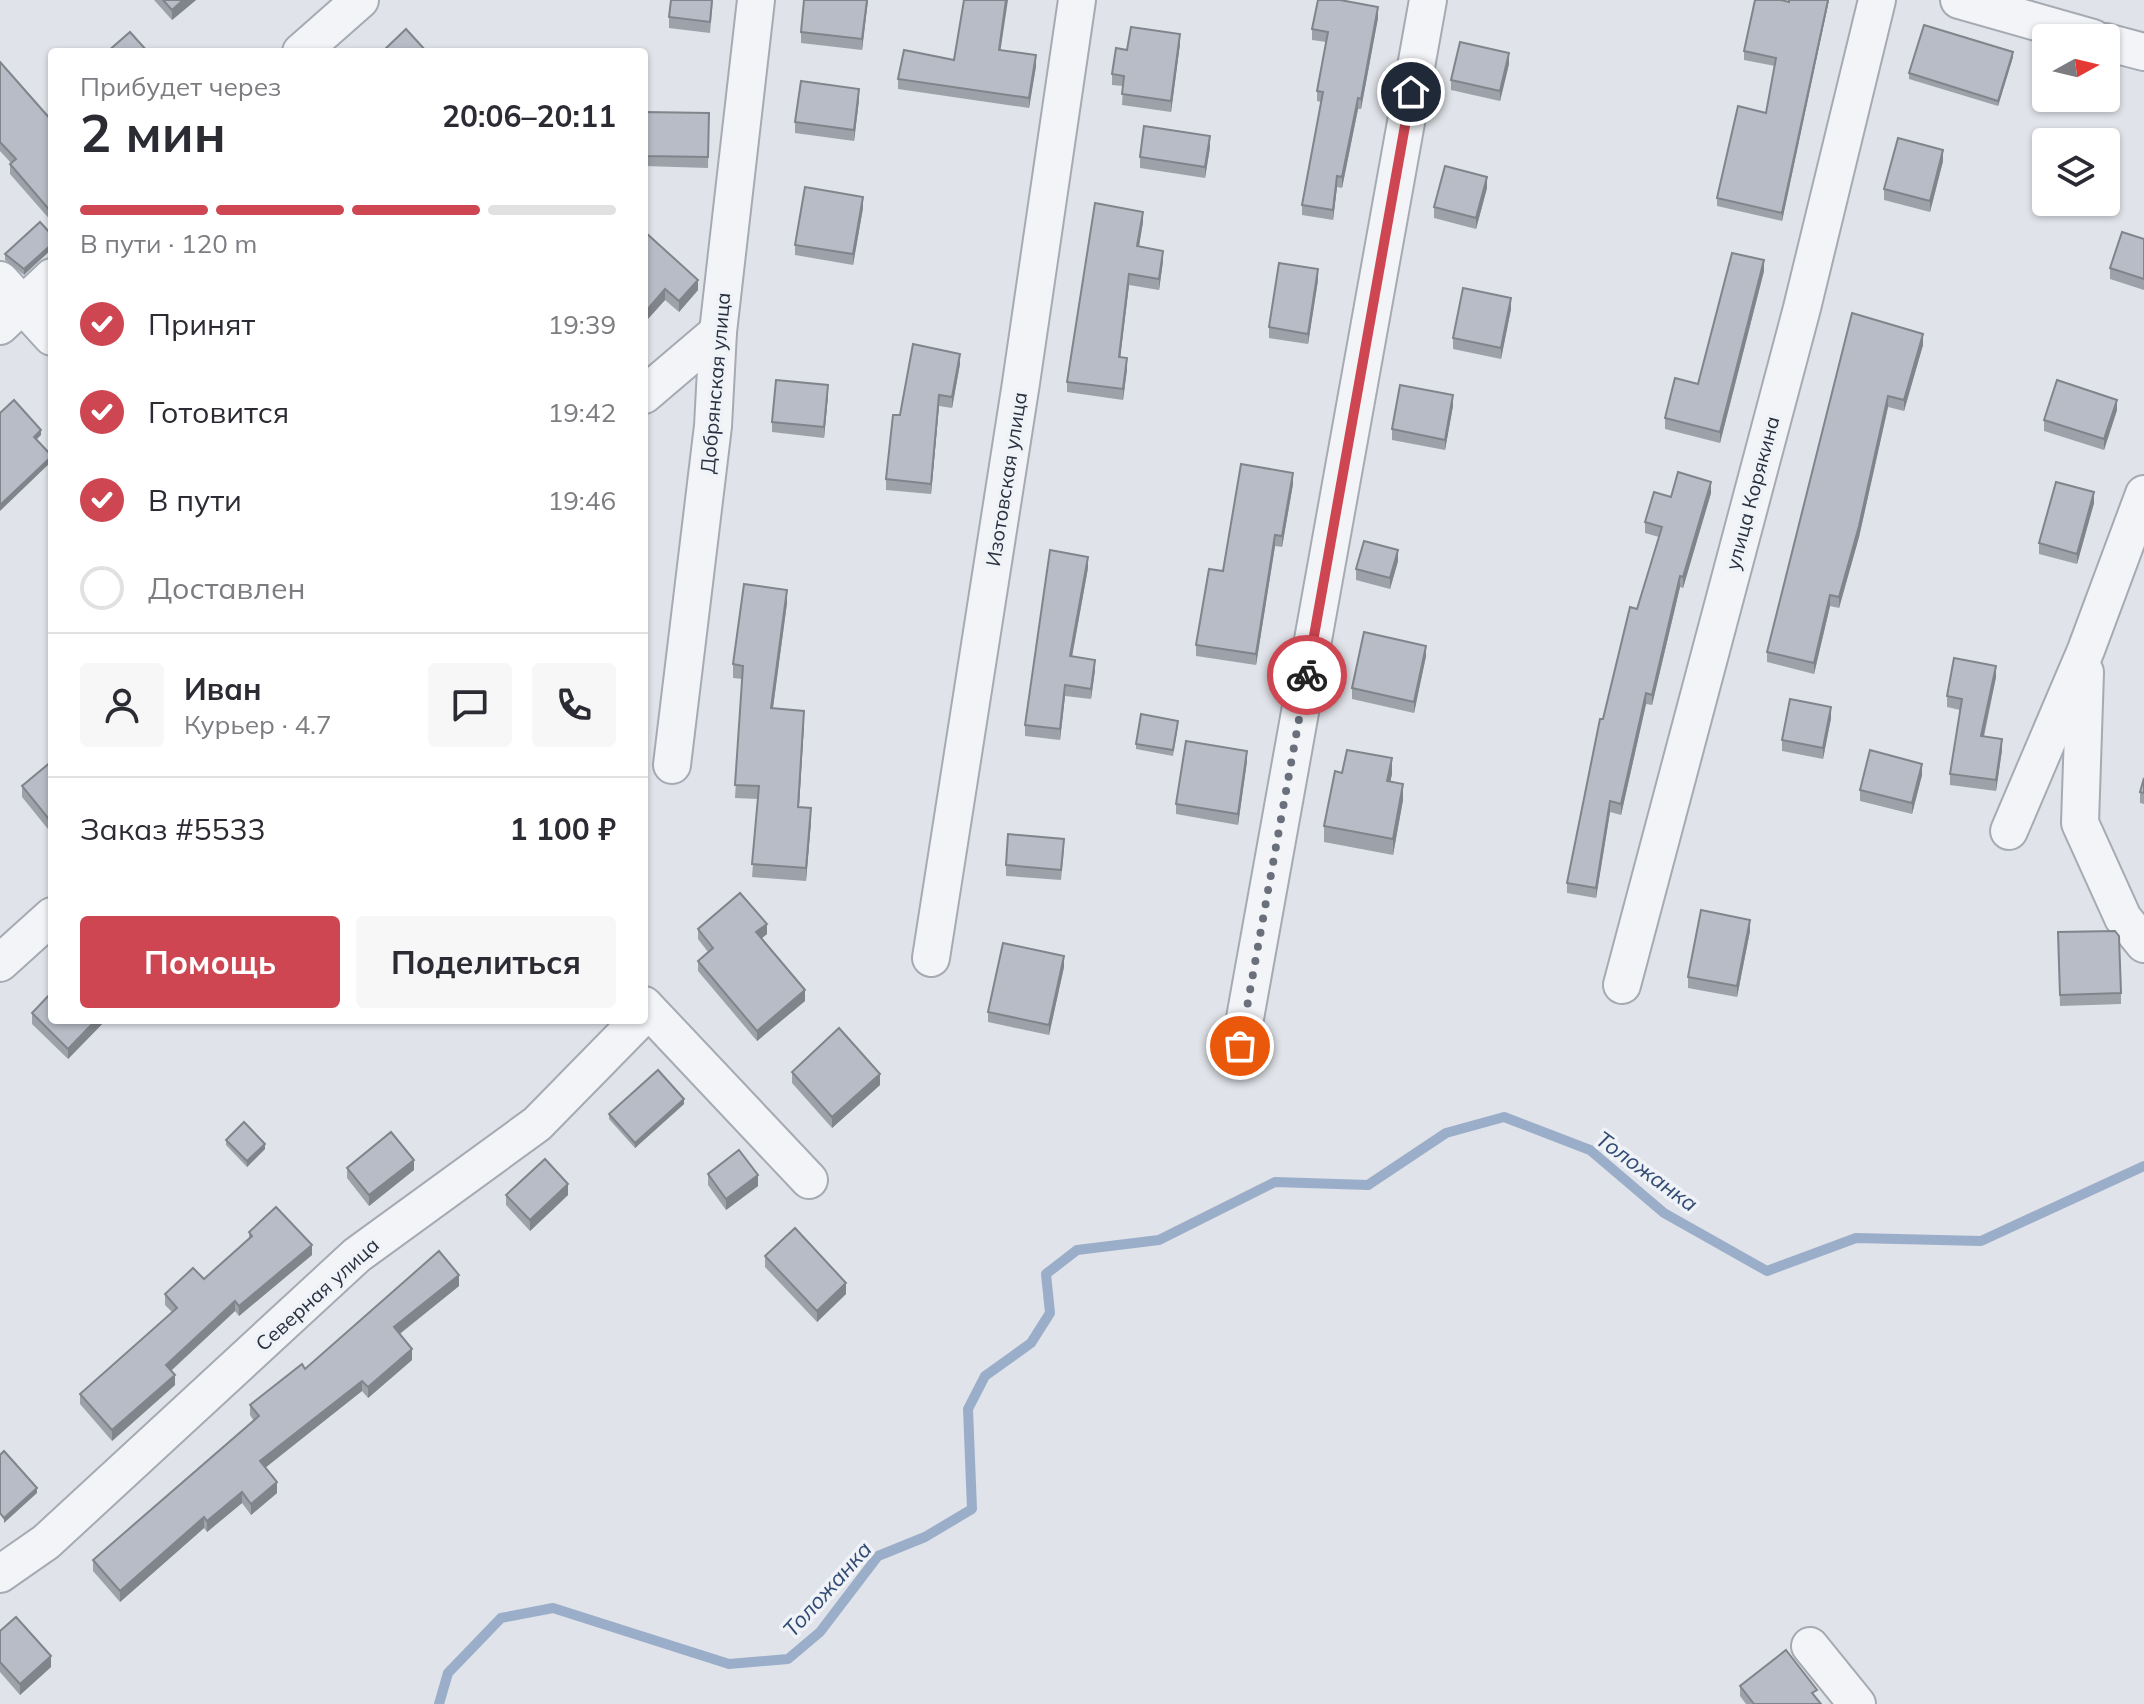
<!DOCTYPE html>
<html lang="ru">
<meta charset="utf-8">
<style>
body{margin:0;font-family:Mulish,sans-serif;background:#f7f7f7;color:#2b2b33;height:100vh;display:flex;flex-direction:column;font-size:30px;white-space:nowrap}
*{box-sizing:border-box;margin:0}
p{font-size:26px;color:#7c7c81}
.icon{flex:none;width:44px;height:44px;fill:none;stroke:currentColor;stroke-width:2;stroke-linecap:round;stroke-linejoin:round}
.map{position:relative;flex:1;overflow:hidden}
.details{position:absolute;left:48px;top:48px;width:600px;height:976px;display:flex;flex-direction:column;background:#fff;border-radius:8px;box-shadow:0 2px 6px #0004}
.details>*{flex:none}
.needle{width:52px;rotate:82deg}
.tools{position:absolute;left:2032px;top:24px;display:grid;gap:16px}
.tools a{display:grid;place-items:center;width:88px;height:88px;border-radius:8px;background:#fff;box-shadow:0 2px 6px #0004;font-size:40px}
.pin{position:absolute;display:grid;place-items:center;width:68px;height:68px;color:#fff;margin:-34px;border:4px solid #fff;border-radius:50%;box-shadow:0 2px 8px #0007}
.courier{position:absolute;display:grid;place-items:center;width:80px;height:80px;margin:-40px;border:6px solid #cd4652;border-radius:50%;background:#fff;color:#222;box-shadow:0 2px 10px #0007}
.head em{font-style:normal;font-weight:700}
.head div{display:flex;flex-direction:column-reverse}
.head{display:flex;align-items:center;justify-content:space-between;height:136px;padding:0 32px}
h1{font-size:52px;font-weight:700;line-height:60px}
.bar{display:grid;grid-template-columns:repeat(4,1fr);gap:12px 8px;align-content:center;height:96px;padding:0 32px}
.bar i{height:10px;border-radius:6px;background:#e1e1e2}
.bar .selected{background:#cd4652}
.bar p{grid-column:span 4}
.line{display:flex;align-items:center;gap:20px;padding:0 32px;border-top:2px solid #e1e1e2}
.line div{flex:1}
.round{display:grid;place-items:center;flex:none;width:84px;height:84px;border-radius:8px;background:#f7f7f7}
ol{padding:0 32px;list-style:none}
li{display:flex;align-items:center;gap:24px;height:88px}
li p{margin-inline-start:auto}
li .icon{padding:8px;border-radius:50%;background:#cd4652;color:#fff;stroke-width:4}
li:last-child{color:#7c7c81}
li i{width:44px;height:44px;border:4px solid #e1e1e2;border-radius:50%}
.action{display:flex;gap:16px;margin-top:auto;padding:16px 32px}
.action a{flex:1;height:92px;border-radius:8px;background:#cd4652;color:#fff;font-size:32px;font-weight:700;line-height:92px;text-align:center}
.action a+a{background:#f7f7f7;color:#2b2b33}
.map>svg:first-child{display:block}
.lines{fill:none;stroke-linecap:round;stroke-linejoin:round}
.stream{stroke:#9baec9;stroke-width:10}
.minor-casing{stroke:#a5aab3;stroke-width:40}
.minor{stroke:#f3f4f7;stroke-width:36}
.wall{fill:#9da2aa}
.shaded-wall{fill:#80848b}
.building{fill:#b7bcc6;stroke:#80848b;stroke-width:2}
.done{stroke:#696f7b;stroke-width:8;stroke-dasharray:0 14.4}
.route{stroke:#cd4652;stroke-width:10}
.labels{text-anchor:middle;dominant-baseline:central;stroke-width:7;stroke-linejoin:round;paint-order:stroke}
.street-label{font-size:20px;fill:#293040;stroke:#eff2f6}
.water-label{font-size:22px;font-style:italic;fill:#334c74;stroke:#eff2f6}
</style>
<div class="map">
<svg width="2144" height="1704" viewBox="0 0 2144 1704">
<rect width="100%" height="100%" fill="#e0e3e9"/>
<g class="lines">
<path class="stream" d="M439,1704L448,1673L501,1618L553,1608L729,1664L788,1659L820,1632L878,1556L925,1537L972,1509L968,1409L985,1376L1031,1343L1050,1313L1046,1274L1077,1250L1159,1240L1275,1182L1368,1185L1446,1133L1504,1117L1590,1150L1664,1213L1767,1271L1856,1238L1981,1241L2144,1166"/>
<defs>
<g id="minor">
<path d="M1959,0L2093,38"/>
<path d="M2106,42L2144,52"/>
<path d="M301,52L360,0"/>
<path d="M0,280L52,337"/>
<path d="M0,326L52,277"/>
<path d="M644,395L718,332"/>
<path d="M2085,672L2080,823L2123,918L2144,944"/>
<path d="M672,765L713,426L718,332L756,0"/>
<path d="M2009,831L2086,650L2144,494"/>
<path d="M931,958L1021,383L1077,0"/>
<path d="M0,963L52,916"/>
<path d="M1622,985L1802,308L1877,0"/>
<path d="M644,1005L809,1180"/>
<path d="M1240,1046L1428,0"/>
<path d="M0,1574L46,1542L357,1255L537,1124L639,1020"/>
<path d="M1810,1646L1857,1704"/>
</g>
</defs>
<use href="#minor" class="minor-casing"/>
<use href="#minor" class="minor"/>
</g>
<g class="wall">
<path d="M154,0H196L172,20Z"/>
<path d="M713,0L710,33L669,28V17Z"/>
<path d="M868,0L862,50L801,43V32Z"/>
<path d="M1829,0L1782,221L1717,206V198L1766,113L1775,66L1744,60V51L1789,2Z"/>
<path d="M1378,18L1361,109H1358L1342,188L1337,187L1333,220L1302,215V205L1321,102L1317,101V91L1326,42L1312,40V29Z"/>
<path d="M1180,44L1171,112L1122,105L1123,86L1112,85V74L1127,50Z"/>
<path d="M1000,50L1036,66L1029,108L898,89V79L954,60Z"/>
<path d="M2013,57L1998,106L1909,79V73Z"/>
<path d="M0,62L52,121V222L10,174V164L11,163L0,151Z"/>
<path d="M1509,64L1500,101L1451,90V80Z"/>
<path d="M859,100L854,141L795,133V122Z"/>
<path d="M644,112L709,113L708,168L644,166Z"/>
<path d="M1210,147L1205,178L1140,168V157Z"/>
<path d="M1943,161L1930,212L1884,200V189Z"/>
<path d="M1487,188L1476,229L1434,218V207Z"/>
<path d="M863,208L853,265L795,255V245Z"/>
<path d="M1143,222L1139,247L1163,261L1159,290L1129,285L1120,357L1127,369L1123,400L1067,392V382Z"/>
<path d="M644,233L698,290L679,312L665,300L647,320L644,318Z"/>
<path d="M52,235L24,275L5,260V254Z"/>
<path d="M2144,239V290L2110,279V268Z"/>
<path d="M1764,271L1720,443L1665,429V418L1698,384Z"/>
<path d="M1318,280L1308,344L1269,338V327Z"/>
<path d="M1511,309L1501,359L1453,349V338Z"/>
<path d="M1852,313L1923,345L1904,411L1888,407L1859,537L1839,608L1830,606L1814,674L1767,662V652Z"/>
<path d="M960,364L952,408L939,406L931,494L886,490V479L900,415Z"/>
<path d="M828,396L824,438L772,432V422Z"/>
<path d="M1453,406L1445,450L1392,440V429Z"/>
<path d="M2117,410L2104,450L2044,431V420Z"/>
<path d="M1293,484L1282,547L1275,546L1256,665L1196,656V645L1223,571Z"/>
<path d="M1711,493L1683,588L1680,587L1652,705L1646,704L1621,815L1610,812L1596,898L1567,893V883L1603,719L1659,537L1645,533V522L1671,497Z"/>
<path d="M2094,503L2077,564L2039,554V543Z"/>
<path d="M1398,561L1390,589L1356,580V569Z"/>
<path d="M1088,568L1072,657L1095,670L1091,699L1065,696L1060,740L1025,736V725Z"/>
<path d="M787,603L773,708L804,724L799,807L811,822L806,881L752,877L758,799L735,798L742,679L733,678V664Z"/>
<path d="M1426,656L1414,713L1352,699V688Z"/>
<path d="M1996,677L1984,737L2002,750L1996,791L1950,785V774L1960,710L1947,707V696Z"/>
<path d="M1831,718L1823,759L1782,751V740Z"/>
<path d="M1178,726L1173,756L1136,749V744Z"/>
<path d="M52,761V834L22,797V786Z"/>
<path d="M1247,761L1238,825L1176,814V804Z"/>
<path d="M1342,773L1392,774L1390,782L1403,800L1393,855L1324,842V826Z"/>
<path d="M1922,775L1912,814L1860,801V790Z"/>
<path d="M2144,778V804L2140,803V792Z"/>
<path d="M1064,850L1061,880L1006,876V865Z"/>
<path d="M698,929L767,934L762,938L805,1001L757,1041L698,971V961L708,952L698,939Z"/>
<path d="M1750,931L1737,997L1688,988V977Z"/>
<path d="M2058,932L2121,993V1004L2060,1006Z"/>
<path d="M1064,967L1049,1035L988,1022V1012Z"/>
<path d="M32,1013L106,1020L68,1059L32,1024Z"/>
<path d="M792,1072L880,1085L832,1128L792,1083Z"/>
<path d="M684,1104L635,1148L609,1119V1114Z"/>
<path d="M226,1140L265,1149L247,1167L226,1145Z"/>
<path d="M347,1168L414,1170L369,1206L347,1178Z"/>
<path d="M708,1174L758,1186L726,1210L708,1185Z"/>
<path d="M506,1195H568L530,1231L506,1205Z"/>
<path d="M249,1232L312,1255L239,1316L235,1311L171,1371L175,1385L112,1441L80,1404V1394L172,1312L165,1305V1294L204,1279L249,1239Z"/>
<path d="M765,1256L846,1294L817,1322L765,1267Z"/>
<path d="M459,1286L400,1334L412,1360L368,1398L362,1391L265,1467L277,1493L251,1515L242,1503L207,1532L204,1528L120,1602L93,1571V1560L254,1421L250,1415V1405L305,1369Z"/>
<path d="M0,1631L51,1667L20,1695L0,1672Z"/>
<path d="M1740,1686L1821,1704H1746L1740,1696Z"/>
</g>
<g class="shaded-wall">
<path d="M183,0H196L172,20V10Z"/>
<path d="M867,0H868L862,50V39Z"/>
<path d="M1006,0H1008L999,60V50Z"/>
<path d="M1828,0H1829L1782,221V213Z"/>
<path d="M1378,7V18L1361,109V99Z"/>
<path d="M1180,34V44L1171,112V101Z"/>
<path d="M2013,52V57L1998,106V101Z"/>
<path d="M1509,53V64L1500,101V91Z"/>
<path d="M1036,55V66L1029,108V98Z"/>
<path d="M859,89V100L854,141V130Z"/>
<path d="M1358,98V109L1342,188V177Z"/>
<path d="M1210,136V147L1205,178V167Z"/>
<path d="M1943,150V161L1930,212V201Z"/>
<path d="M1337,176V187L1333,220V210Z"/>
<path d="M1487,177V188L1476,229V218Z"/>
<path d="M863,197V208L853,265V254Z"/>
<path d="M1143,212V222L1137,257V246Z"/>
<path d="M52,244V249L24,275V269Z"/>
<path d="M1163,251V261L1159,290V279Z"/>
<path d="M1764,260V271L1720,443V432Z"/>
<path d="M1318,269V280L1308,344V334Z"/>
<path d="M1129,274V285L1119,368V357Z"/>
<path d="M698,280V290L679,312V301Z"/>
<path d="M665,289V300L647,320V310Z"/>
<path d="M1511,298V309L1501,359V348Z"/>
<path d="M1923,334V345L1904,411V400Z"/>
<path d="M960,354V364L952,408V397Z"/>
<path d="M1127,358V369L1123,400V389Z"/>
<path d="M828,385V396L824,438V427Z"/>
<path d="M939,395V406L931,494V484Z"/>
<path d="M1453,395V406L1445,450V440Z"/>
<path d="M1888,396V407L1859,537L1839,608V597Z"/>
<path d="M2117,400V410L2104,450V439Z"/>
<path d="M41,430V435L34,442V437Z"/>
<path d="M52,456V461L0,511V505Z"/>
<path d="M1293,473V484L1282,547V536Z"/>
<path d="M1711,482V493L1683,588V577Z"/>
<path d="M2094,492V503L2077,564V554Z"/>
<path d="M1275,535V546L1256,665V654Z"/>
<path d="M1398,550V561L1390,589V578Z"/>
<path d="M1088,557V568L1070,667V656Z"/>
<path d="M1680,576V587L1652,705V695Z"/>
<path d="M787,590V603L771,722V708Z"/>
<path d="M1830,595V606L1814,674V663Z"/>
<path d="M1426,646V656L1414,713V702Z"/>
<path d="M1095,660V670L1091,699V689Z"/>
<path d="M1996,666V677L1981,747V736Z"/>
<path d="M1065,685V696L1060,740V729Z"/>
<path d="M1646,693V704L1621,815V804Z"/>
<path d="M1831,707V718L1823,759V748Z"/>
<path d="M804,711V724L798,821V807Z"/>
<path d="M2002,739V750L1996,791V780Z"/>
<path d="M1247,751V761L1238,825V814Z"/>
<path d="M1392,758V774L1387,797V781Z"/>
<path d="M1922,764V775L1912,814V803Z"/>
<path d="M1403,784V800L1393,855V839Z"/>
<path d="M1610,801V812L1596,898V888Z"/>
<path d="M811,808V822L806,881V868Z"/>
<path d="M1750,920V931L1737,997V986Z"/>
<path d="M767,924V934L756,943V932Z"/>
<path d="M1064,956V967L1049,1035V1025Z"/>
<path d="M805,990V1001L757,1041V1031Z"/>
<path d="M96,1020H106L68,1059V1049Z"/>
<path d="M880,1074V1085L832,1128V1117Z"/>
<path d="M684,1099V1104L635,1148V1143Z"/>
<path d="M265,1144V1149L247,1167V1161Z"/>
<path d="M414,1160V1170L369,1206V1195Z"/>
<path d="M758,1175V1186L726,1210V1199Z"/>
<path d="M568,1184V1195L530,1231V1220Z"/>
<path d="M312,1245V1255L239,1316V1306Z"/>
<path d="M459,1275V1286L394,1338V1327Z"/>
<path d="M846,1283V1294L817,1322V1311Z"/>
<path d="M235,1301V1311L166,1375V1365Z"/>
<path d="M412,1349V1360L368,1398V1387Z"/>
<path d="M175,1375V1385L112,1441V1430Z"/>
<path d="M362,1381V1391L260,1472V1461Z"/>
<path d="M277,1482V1493L251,1515V1504Z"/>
<path d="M37,1488V1493L4,1523V1518Z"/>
<path d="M242,1492V1503L207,1532V1521Z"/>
<path d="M204,1517V1528L120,1602V1591Z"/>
<path d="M51,1656V1667L20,1695V1684Z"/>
</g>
<g class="building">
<path d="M163,0H183L172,10Z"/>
<path d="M671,0H712L710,22L669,17Z"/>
<path d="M804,0H867L862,39L801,32Z"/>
<path d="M964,0H1006L999,50L1036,55L1029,98L898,79L904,50L954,60Z"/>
<path d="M1318,0H1340L1378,7L1361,99L1358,98L1342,177L1337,176L1333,210L1302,205L1323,92L1317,91L1328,32L1312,29Z"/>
<path d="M1755,0H1781L1789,2V0H1828L1782,213L1717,198L1738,106L1766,113L1776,58L1744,51Z"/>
<path d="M1924,25L2013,52L1998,101L1909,73Z"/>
<path d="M1131,27L1180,34L1171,101L1122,94L1124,76L1112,74L1116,48L1127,50Z"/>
<path d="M406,29L427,52H382Z"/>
<path d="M130,32L148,52H107Z"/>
<path d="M1460,42L1509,53L1500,91L1451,80Z"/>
<path d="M0,62L52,121V213L10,164L16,159L0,142Z"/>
<path d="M801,81L859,89L854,130L795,122Z"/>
<path d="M644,112L709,113L708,157L644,156Z"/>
<path d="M1144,126L1210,136L1205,167L1140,157Z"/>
<path d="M1898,138L1943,150L1930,201L1884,189Z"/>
<path d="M1445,166L1487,177L1476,218L1434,207Z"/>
<path d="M805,187L863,197L853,254L795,245Z"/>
<path d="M1095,203L1143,212L1137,246L1163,251L1159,279L1129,274L1119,357L1127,358L1123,389L1067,382Z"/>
<path d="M40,222L52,235V244L24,269L5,254Z"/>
<path d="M645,232L698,280L679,301L665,289L647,310L644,307Z"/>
<path d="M2122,232L2144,239V279L2110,268Z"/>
<path d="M1732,253L1764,260L1720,432L1665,418L1675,378L1698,384Z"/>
<path d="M1279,263L1318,269L1308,334L1269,327Z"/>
<path d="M1463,288L1511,298L1501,348L1453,338Z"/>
<path d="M1852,313L1923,334L1904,400L1888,396L1859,526L1839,597L1830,595L1814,663L1767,652Z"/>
<path d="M913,344L960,354L952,397L939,395L931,484L886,479L893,415H900Z"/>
<path d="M776,380L828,385L824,427L772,422Z"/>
<path d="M2057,380L2117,400L2104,439L2044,420Z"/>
<path d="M1400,385L1453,395L1445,440L1392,429Z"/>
<path d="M14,400L41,430L34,437L52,456L0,505V413Z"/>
<path d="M1241,464L1293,473L1282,536L1275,535L1256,654L1196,645L1209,569L1223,571Z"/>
<path d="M1678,472L1711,482L1683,577L1680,576L1652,695L1646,693L1621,804L1610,801L1596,888L1567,883L1600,719H1603L1630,607L1637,609L1662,527L1645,522L1654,492L1671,497Z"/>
<path d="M2056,482L2094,492L2077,554L2039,543Z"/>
<path d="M1364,541L1398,550L1390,578L1356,569Z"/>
<path d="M1050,550L1088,557L1070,656L1095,660L1091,689L1065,685L1060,729L1025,725Z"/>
<path d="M744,584L787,590L771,708L804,711L798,807L811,808L806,868L752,864L759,786L735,785L743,666L733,664Z"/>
<path d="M1364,632L1426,646L1414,702L1352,688Z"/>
<path d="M1954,658L1996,666L1981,736L2002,739L1996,780L1950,774L1962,699L1947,696Z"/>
<path d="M1790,699L1831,707L1823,748L1782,740Z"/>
<path d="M1141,714L1178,721L1173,750L1136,744Z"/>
<path d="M1186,741L1247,751L1238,814L1176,804Z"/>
<path d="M1347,750L1392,758L1387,781L1403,784L1393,839L1324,826L1335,771L1342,773Z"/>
<path d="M1870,750L1922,764L1912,803L1860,790Z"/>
<path d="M52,761V823L22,786Z"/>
<path d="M2144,778V793L2140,792Z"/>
<path d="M1008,834L1064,839L1061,870L1006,865Z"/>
<path d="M740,893L767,924L756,932L805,990L757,1031L698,961L713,948L698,929Z"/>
<path d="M1701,910L1750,920L1737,986L1688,977Z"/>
<path d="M2115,931L2119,936L2121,993L2060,995L2058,932Z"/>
<path d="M1003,943L1064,956L1049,1025L988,1012Z"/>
<path d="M52,992V1020H96L68,1049L32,1013Z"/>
<path d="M839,1028L880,1074L832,1117L792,1072Z"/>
<path d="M658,1070L684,1099L635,1143L609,1114Z"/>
<path d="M244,1122L265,1144L247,1161L226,1140Z"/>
<path d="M391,1132L414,1160L369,1195L347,1168Z"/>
<path d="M739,1150L758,1175L726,1199L708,1174Z"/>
<path d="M545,1159L568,1184L530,1220L506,1195Z"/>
<path d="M276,1207L312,1245L239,1306L235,1301L166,1365L175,1375L112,1430L80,1394L177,1308L165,1294L193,1268L204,1279L252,1236L249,1232Z"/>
<path d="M795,1228L846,1283L817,1311L765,1256Z"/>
<path d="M439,1251L459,1275L394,1327L412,1349L368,1387L362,1381L260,1461L277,1482L251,1504L242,1492L207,1521L204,1517L120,1591L93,1560L259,1416L250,1405L302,1364L305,1369Z"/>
<path d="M4,1451L37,1488L4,1518L0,1513V1455Z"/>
<path d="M16,1617L51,1656L20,1684L0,1662V1631Z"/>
<path d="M1786,1650L1817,1690L1812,1693L1821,1704H1754L1740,1686Z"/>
</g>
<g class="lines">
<path class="done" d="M1240,1046L1307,675"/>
<path class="route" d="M1307,675L1411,92"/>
</g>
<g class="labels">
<g class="street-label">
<text transform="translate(715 383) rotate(-85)">Добрянская улица</text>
<text transform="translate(1006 479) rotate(-81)">Изотовская улица</text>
<text transform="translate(1752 493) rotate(-75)">улица Корякина</text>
<text transform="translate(317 1294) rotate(-42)">Северная улица</text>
</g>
<g class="water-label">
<text transform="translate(1647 1171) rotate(36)">Толожанка</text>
<text transform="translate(827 1589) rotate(-48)">Толожанка</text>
</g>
</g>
</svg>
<div class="tools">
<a><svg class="needle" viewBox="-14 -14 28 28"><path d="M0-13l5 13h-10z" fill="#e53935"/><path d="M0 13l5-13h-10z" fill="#7c7c81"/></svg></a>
<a><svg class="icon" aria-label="layers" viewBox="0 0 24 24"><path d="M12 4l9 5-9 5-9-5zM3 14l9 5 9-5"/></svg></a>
</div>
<div class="pin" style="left:1240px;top:1046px;background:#ea580c"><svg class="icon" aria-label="bag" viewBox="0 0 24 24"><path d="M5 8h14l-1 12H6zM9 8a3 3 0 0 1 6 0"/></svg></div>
<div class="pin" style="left:1411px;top:92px;background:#1f2937"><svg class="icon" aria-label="home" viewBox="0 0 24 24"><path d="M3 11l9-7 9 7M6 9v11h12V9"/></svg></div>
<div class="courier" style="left:1307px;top:675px"><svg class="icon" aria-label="bike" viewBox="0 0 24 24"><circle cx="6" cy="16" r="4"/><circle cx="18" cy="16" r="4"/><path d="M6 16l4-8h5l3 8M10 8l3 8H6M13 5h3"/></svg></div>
<section class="details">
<div class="head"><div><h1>2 мин</h1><p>Прибудет через</p></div><em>20:06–20:11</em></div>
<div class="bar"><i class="selected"></i><i class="selected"></i><i class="selected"></i><i></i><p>В пути · 120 m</p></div>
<ol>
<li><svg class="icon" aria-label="check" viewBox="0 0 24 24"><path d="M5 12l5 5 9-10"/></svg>Принят<p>19:39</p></li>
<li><svg class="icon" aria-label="check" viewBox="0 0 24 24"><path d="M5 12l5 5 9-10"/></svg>Готовится<p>19:42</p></li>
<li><svg class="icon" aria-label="check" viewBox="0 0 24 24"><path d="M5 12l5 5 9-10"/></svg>В пути<p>19:46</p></li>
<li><i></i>Доставлен</li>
</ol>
<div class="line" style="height:144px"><a class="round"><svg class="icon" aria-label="person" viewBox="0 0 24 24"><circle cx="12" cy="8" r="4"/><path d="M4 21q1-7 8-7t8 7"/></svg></a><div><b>Иван</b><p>Курьер · 4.7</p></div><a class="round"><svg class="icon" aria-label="chat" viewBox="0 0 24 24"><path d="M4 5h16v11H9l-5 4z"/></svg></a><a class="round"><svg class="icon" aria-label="phone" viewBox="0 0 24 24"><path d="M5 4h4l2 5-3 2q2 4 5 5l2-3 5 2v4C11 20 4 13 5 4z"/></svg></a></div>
<div class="line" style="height:104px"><div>Заказ #5533</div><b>1 100 ₽</b></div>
<div class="action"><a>Помощь</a><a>Поделиться</a></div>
</section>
</div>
